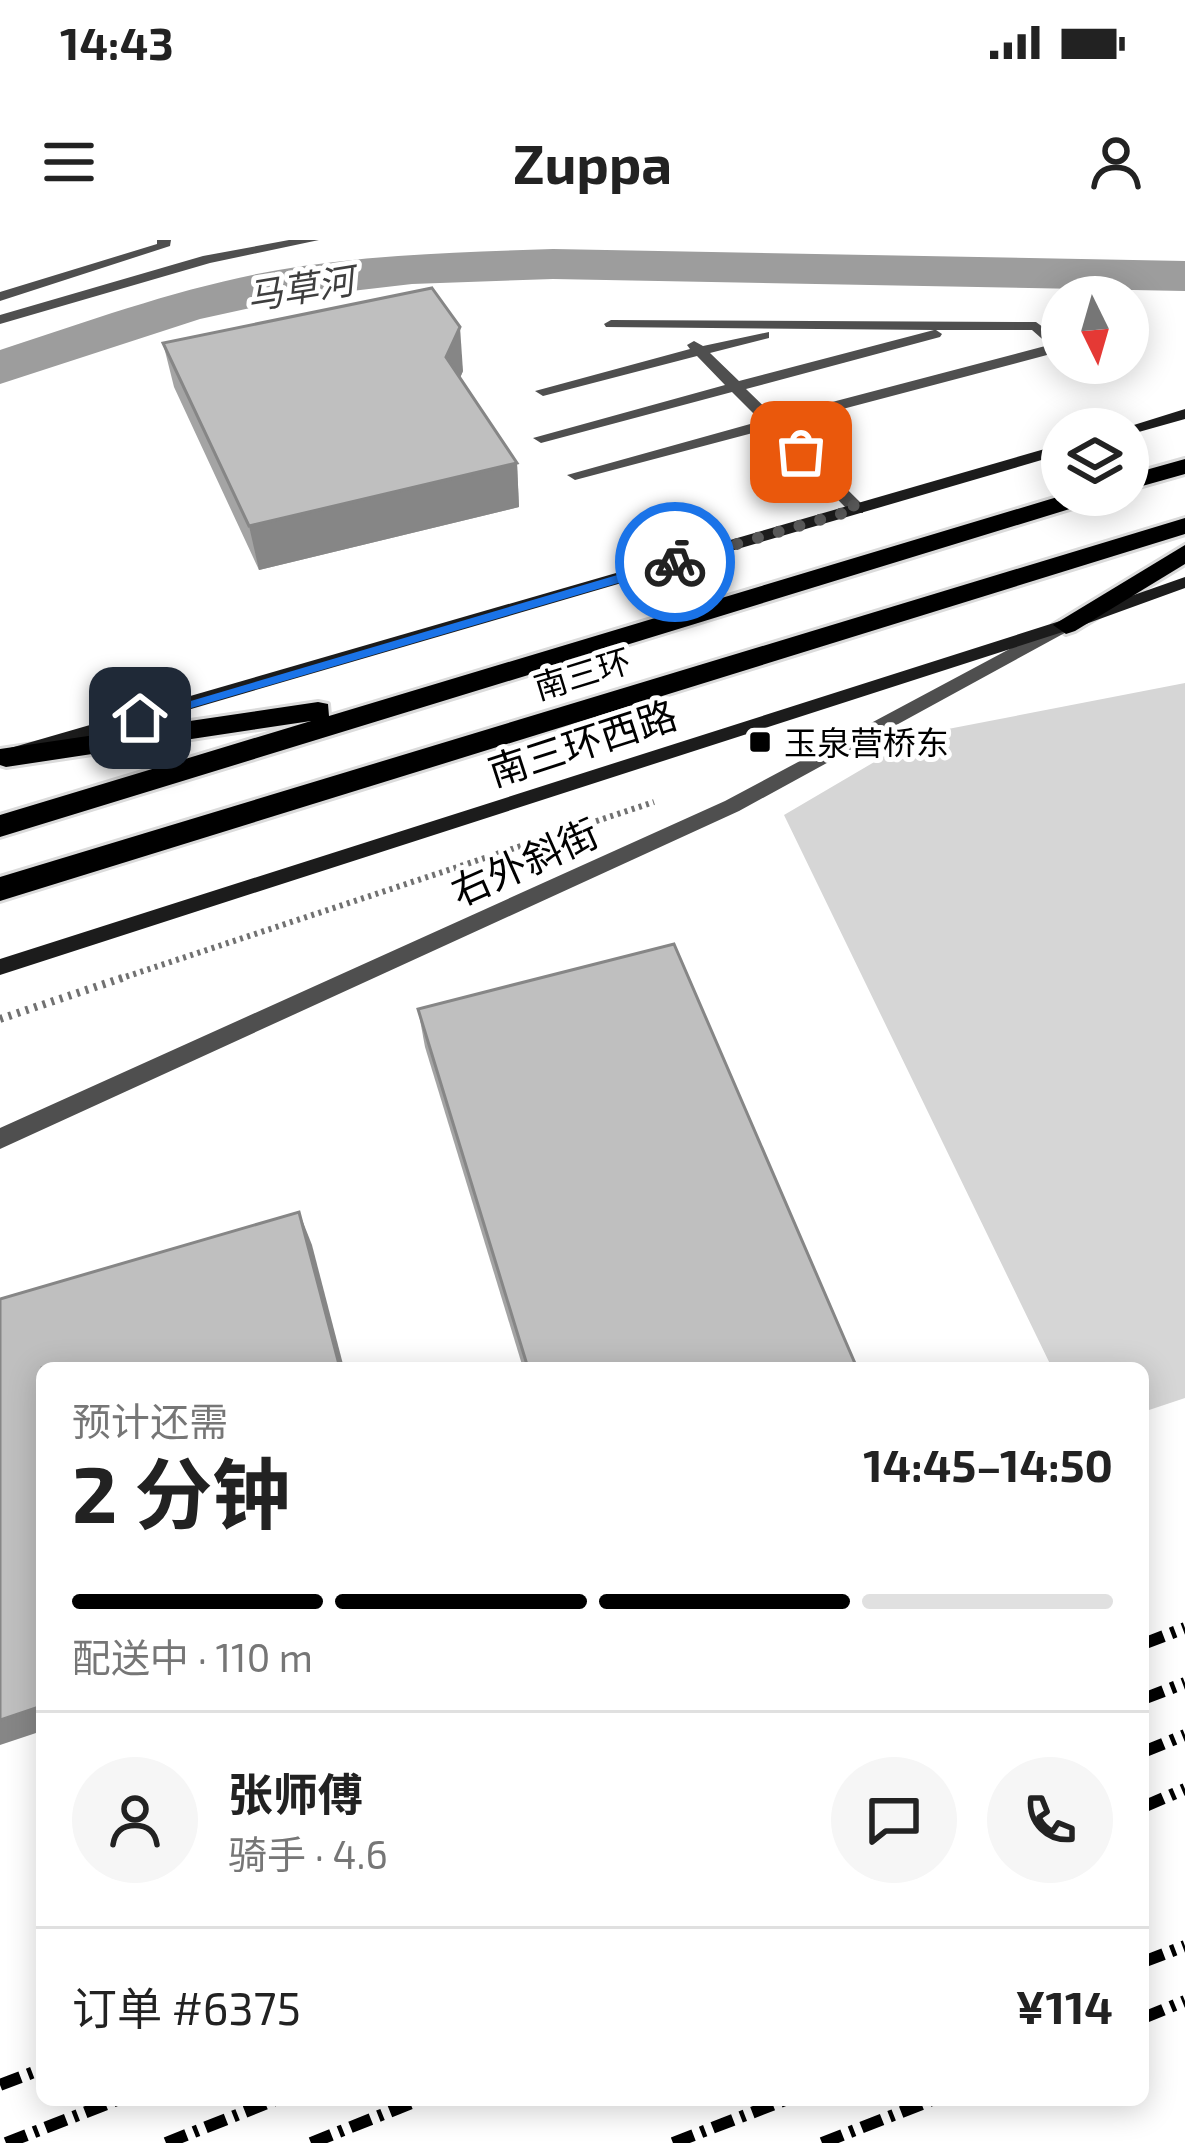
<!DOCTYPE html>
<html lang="zh">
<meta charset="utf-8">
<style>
body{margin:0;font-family:"Exo 2","Noto Sans SC",sans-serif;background:#f6f6f6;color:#222;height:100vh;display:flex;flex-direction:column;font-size:45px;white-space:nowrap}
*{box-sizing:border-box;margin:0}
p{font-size:39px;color:#767676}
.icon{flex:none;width:66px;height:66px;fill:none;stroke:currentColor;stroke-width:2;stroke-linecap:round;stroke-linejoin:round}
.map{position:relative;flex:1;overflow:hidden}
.sheet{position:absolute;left:36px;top:1122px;width:1113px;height:744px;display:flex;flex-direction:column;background:#fff;border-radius:18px;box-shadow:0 6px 30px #0003}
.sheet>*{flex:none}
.needle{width:78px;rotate:175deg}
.controls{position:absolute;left:1041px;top:36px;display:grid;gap:24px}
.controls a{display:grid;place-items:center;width:108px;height:108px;border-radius:50%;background:#fff;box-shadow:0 6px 30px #0003;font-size:60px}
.pin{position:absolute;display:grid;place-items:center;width:102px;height:102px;color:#fff;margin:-51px;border-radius:24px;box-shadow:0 6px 18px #0006}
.courier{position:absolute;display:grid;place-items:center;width:120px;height:120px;margin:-60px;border:9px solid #1a73e8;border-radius:50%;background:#fff;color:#222;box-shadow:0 3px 15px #0007}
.headline em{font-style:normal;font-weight:700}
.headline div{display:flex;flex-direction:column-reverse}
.headline{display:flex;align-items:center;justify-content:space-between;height:204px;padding:0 36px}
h1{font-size:78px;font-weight:700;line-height:90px}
.bar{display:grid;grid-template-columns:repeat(4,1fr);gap:18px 12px;align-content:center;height:144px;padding:0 36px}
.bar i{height:15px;border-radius:9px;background:#e0e0e0}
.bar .on{background:#000}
.bar p{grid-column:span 4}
.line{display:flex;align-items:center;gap:30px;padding:0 36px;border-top:3px solid #e0e0e0}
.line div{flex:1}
.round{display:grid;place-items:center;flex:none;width:126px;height:126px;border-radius:63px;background:#f6f6f6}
.status{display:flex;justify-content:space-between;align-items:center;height:84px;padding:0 60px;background:#fff;direction:ltr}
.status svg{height:33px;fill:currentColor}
header{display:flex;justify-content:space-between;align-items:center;height:156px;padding:0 36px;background:#fff;font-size:54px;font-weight:700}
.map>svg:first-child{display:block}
.green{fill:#d6d6d6}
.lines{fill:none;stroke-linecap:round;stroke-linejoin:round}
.river{fill:#9d9d9d;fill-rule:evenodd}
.highway-casing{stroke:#dbdbdb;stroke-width:6}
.path-far1{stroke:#717171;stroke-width:6;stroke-dasharray:3 4.5;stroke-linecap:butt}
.path{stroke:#717171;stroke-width:8;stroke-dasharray:3 6;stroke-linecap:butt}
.lane{fill:#4f4f4f;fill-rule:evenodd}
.street{fill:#4f4f4f;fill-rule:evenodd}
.secondary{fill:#1c1c1c;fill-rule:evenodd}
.highway{fill:#000;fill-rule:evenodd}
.rail{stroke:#000;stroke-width:12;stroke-dasharray:22 8 4.5 8;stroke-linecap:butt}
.wall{fill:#a4a4a4}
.shaded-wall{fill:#868686}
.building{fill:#bfbfbf;stroke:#868686;stroke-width:3}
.route{fill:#1a73e8}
.done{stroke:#595959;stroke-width:12;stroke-dasharray:0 21.6}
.poi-dot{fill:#000;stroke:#fff;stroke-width:4.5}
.labels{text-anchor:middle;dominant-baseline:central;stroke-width:10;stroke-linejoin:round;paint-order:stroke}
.far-street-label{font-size:33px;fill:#000;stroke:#fff}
.far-poi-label{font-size:33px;fill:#000;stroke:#fff;text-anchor:start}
.far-water-label{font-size:36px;font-style:italic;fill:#3e3e3e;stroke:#fff}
.street-label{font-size:39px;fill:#000;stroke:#fff}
</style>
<div class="status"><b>14:43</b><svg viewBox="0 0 49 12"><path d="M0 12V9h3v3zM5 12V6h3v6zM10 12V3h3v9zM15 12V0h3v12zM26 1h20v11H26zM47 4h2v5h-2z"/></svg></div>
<header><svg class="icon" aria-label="menu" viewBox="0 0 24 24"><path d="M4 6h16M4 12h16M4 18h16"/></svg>Zuppa<svg class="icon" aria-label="person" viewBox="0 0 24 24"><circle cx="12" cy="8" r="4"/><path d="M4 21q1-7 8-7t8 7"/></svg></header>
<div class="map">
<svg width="1185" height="1903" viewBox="0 0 1185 1903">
<rect width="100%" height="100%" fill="#fff"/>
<path class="green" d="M1185,443V1158L1143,1172V1128H1052L784,575L922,494Z"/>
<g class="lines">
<path class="river" d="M553,9L1185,21V51L553,39L412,44L300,57L200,79L0,144V110C100,77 199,41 303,26C386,14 469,12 553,9Z"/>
<defs>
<g id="highway">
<path d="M1185,219V234L1128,250V235Z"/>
<path d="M1064,255H1102L1099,260L0,597V575L311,481L6,527L0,525V509L318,462L328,464L329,476Z"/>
<path d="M1185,278V294L0,661V637Z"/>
<path d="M1185,305V324L1075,391L1066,394L1053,385Z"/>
</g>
</defs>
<use href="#highway" class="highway-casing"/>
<path class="path-far1" d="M119,739L654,562"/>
<path class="path" d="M0,779L128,736"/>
<g class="lane">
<path d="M157,0H171L170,6L0,61V52L157,4Z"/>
<path d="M611,80L1036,82L1062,101V111L782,185L863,265V273H851L768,189L575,240L567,235L761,181L732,152L541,203L533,198L725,145L697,116L543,156L535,151L690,109L687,105L694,101L703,106L769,92V98L710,113L739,141L934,90L606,87L604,84ZM936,90H1032L1049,105L775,177L746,149L940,97L942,94Z"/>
</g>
<g class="street">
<path d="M289,0H319L210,23L0,84V75L203,16Z"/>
<path d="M1066,379L1072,381V389L739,571L0,909V888L725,561Z"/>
</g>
<g class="secondary">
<path d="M1185,169V179L1128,195V189H1121Z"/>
<path d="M1062,204V214L0,525V511Z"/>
<path d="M1185,337V348L1072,389L0,735V719L1060,381Z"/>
</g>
<use href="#highway" class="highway"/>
<g class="rail">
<path d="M1143,1404L1185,1388"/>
<path d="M1143,1459L1185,1443"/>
<path d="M1143,1512L1185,1495"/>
<path d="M1143,1567L1185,1549"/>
<path d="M1143,1722L1185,1706"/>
<path d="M1143,1778L1185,1761"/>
<path d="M0,1845L42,1829"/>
<path d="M6,1903L117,1860"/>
<path d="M166,1903L275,1860"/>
<path d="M311,1903L419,1860"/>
<path d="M673,1903L785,1860"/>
<path d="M822,1903L932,1860"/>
</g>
</g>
<g class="wall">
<path d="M163,103L463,131L460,138L517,223L519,267L259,330L174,147Z"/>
<path d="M418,769L857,1128H523L425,807Z"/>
</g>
<g class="shaded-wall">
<path d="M460,87L463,131L450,161L446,117Z"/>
<path d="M517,223L519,267L259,330L249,286Z"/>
<path d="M299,972L312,1005L344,1128H340Z"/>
<path d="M42,1466V1491L0,1505V1480Z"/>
</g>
<g class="building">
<path d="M432,48L460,87L446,117L517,223L249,286L163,103Z"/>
<path d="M674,704L857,1128H528L418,769Z"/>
<path d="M299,972L340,1128H42V1466L0,1480V1059Z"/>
</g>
<path class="route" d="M675,318L680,325L140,483L133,478Z"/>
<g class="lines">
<path class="done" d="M675,322L857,269L801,212"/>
</g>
<rect class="poi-dot" x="748" y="490" width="24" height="24" rx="6"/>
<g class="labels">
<g class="far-street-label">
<text transform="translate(582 433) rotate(-17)">南三环</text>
</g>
<g class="far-poi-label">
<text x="784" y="502">玉泉营桥东</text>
</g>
<g class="far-water-label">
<text transform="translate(300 47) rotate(-9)">马草河</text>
</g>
<g class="street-label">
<text transform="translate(582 502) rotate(-18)">南三环西路</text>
<text transform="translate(524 621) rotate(-24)">右外斜街</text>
</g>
</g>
</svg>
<div class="controls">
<a><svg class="needle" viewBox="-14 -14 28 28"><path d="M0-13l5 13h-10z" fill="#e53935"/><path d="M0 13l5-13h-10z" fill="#767676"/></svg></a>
<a><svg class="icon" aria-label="layers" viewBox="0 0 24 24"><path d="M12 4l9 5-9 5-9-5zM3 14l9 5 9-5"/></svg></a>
</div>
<div class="pin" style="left:801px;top:212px;background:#ea580c"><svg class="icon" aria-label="bag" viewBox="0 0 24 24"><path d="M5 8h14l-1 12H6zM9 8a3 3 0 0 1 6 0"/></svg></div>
<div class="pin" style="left:140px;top:478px;background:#1f2937"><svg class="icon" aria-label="home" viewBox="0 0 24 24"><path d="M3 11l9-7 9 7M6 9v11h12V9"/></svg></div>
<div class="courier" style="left:675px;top:322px"><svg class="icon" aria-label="bike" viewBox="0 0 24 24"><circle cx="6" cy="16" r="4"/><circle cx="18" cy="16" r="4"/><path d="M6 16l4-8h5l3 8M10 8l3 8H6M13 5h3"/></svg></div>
<section class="sheet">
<div class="headline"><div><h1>2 分钟</h1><p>预计还需</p></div><em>14:45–14:50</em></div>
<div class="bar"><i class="on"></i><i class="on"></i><i class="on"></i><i></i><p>配送中 · 110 m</p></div>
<div class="line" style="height:216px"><a class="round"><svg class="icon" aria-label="person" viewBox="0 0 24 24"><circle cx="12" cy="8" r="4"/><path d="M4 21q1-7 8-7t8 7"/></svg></a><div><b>张师傅</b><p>骑手 · 4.6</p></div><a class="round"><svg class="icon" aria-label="chat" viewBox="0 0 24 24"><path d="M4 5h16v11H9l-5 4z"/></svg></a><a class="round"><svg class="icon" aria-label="phone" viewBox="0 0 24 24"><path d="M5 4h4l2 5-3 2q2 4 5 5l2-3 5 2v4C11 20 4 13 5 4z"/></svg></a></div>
<div class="line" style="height:156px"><div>订单 #6375</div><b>¥114</b></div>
</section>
</div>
